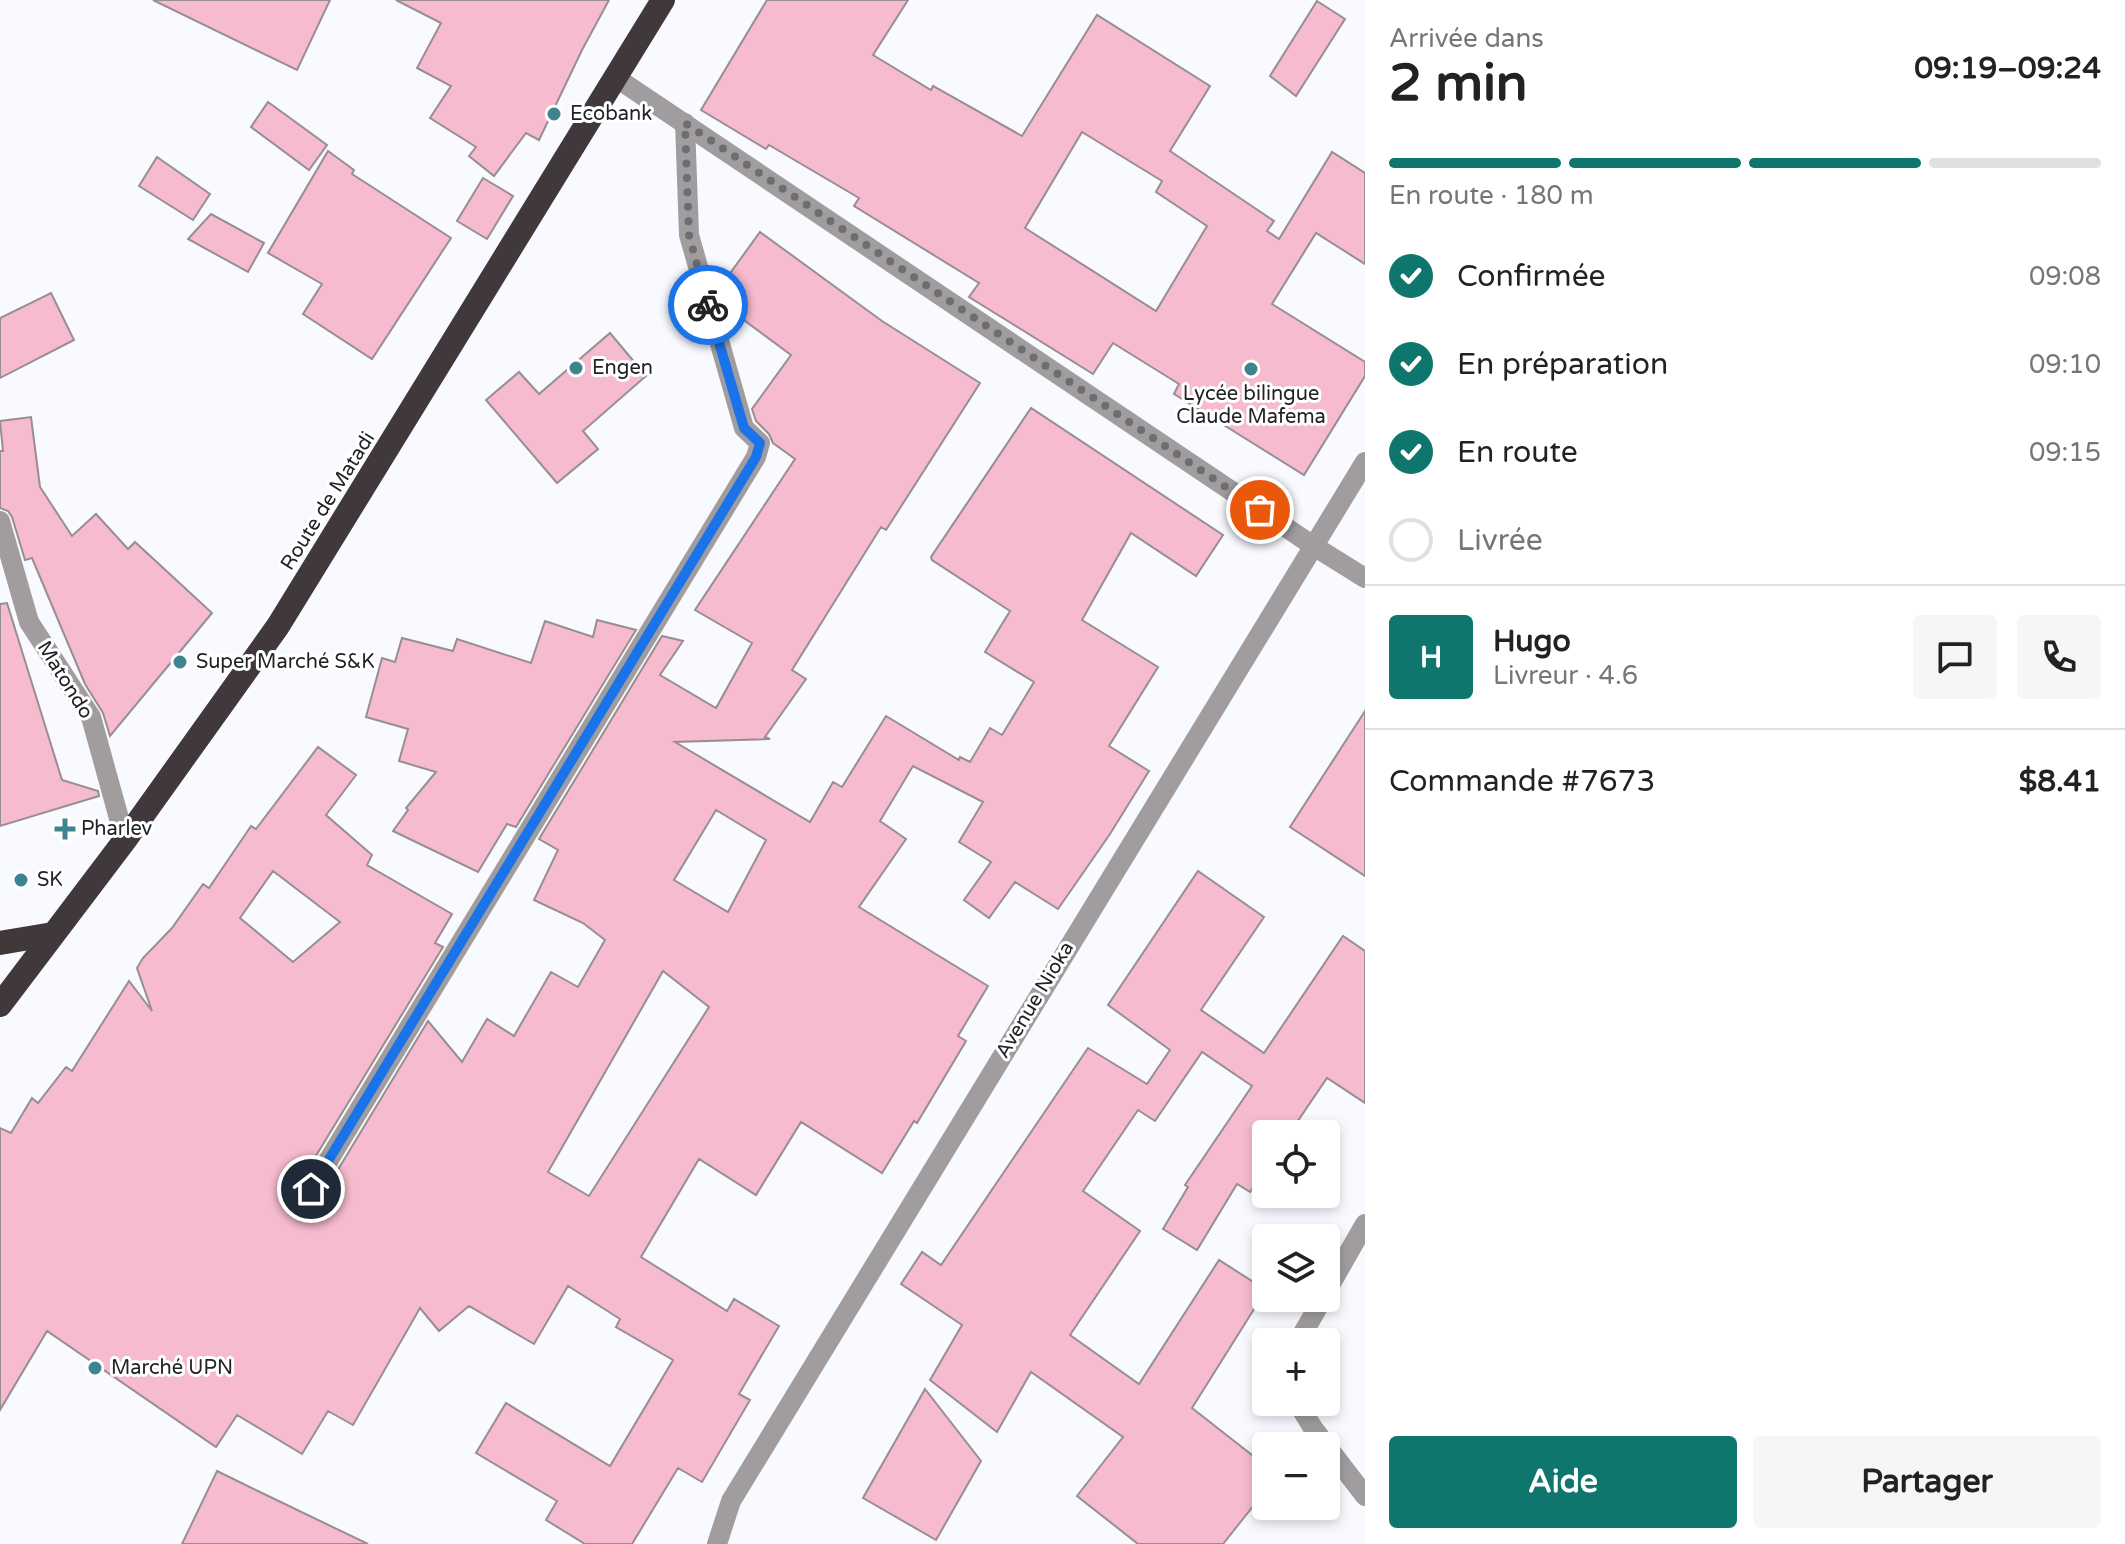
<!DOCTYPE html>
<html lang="fr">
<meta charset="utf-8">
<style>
body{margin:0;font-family:"Varela Round",sans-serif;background:#f6f6f6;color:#222;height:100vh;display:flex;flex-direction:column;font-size:30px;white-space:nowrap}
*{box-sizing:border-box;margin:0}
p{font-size:26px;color:#767676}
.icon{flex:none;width:44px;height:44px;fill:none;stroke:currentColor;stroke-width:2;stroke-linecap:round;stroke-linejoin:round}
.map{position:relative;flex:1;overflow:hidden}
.drawer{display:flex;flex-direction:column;background:#fff;width:760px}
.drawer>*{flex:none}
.controls{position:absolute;left:1252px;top:1120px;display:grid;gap:16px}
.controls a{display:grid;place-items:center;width:88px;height:88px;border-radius:8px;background:#fff;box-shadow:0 4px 12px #0003;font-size:40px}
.pin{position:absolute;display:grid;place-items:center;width:68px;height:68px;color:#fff;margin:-34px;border:4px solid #fff;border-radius:50%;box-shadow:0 2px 8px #0007}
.courier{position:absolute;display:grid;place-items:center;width:80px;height:80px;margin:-40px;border:6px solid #1a73e8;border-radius:50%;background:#fff;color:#222;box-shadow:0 2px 10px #0007}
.head em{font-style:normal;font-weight:700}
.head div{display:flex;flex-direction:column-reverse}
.head{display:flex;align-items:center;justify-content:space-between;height:136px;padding:0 24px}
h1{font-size:52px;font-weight:700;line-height:60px}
.bar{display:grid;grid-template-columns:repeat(4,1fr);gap:12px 8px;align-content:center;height:96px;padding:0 24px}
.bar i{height:10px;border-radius:6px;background:#e0e0e0}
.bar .active{background:#0f766e}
.bar p{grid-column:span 4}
.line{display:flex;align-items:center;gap:20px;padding:0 24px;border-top:2px solid #e0e0e0}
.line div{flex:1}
.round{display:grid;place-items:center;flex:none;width:84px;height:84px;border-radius:8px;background:#f6f6f6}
ol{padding:0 24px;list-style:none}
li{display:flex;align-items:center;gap:24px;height:88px}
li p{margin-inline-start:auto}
li .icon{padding:8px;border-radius:50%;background:#0f766e;color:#fff;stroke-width:4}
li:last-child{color:#767676}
li i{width:44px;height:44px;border:4px solid #e0e0e0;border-radius:50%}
.primary-button{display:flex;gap:16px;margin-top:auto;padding:16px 24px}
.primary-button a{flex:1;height:92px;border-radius:8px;background:#0f766e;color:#fff;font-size:32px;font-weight:700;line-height:92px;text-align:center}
.primary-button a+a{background:#f6f6f6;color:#222}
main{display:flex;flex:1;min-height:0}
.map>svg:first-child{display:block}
.building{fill:#f6bbce;stroke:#988e91;stroke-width:2;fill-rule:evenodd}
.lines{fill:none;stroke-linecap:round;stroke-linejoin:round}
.street{stroke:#a19d9e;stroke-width:20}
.highway{stroke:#40383b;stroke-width:24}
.done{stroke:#6c6e72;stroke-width:8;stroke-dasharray:0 14.4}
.route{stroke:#1a73e8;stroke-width:10}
.poi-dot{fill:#3e848f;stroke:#fff;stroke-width:3}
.labels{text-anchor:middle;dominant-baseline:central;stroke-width:6;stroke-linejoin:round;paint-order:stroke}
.poi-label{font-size:20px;fill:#212226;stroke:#fff;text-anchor:start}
.street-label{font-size:20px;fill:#212226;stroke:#fff}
</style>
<main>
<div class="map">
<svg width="1365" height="1544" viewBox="0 0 1365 1544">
<rect width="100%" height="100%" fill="#f8faff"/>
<g class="building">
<path d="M153,0H330L297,70Z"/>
<path d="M396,0H609L582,50L539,140L526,133L494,176L469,156L476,147L430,118L451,86L417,68L441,23Z"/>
<path d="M767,0H908L873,55L931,90L933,86L1022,136L1097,15L1210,86L1170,151L1274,221L1267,231L1279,239L1332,152L1365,173V264L1316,233L1272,304L1365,362V376L1304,475L1174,394L1179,384L1113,343L1093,374L969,297L979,283L854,206L859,198L769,145L766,149L701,110ZM1082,132L1162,181L1156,192L1207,226L1156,311L1025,228Z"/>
<path d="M1317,1L1345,19L1296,96L1270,76Z"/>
<path d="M268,102L327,145L309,170L251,127Z"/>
<path d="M328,151L354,170L352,174L451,238L372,359L303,314L322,284L268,253Z"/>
<path d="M157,157L210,194L193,220L139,186Z"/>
<path d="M483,178L513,196L487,239L457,221Z"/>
<path d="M211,214L264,243L248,272L188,239Z"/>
<path d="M760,232L882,321L980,383L886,530L881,527L792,670L806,679L765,737L770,739L675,742L810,822L833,782L842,787L886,716L959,760L960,757L970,762L990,728L1002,735L1034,682L985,652L1010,611L932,560L931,557L1031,408L1223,535L1196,576L1131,533L1082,620L1158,667L1109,746L1149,771L1110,834L1058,909L1015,882L989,918L964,900L991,862L959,842L983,802L913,766L880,821L906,839L859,907L988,986L958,1036L966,1041L917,1123L914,1121L882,1173L801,1122L756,1195L699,1159L641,1257L727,1311L734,1299L779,1326L739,1394L750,1400L702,1482L678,1468L632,1544H585L546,1520L557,1501L476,1453L506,1403L610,1466L673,1360L616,1327L620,1319L568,1286L534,1344L469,1306L439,1331L420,1308L353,1425L328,1411L302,1454L237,1415L216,1447L47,1331L0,1410V1128L11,1133L32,1098L38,1103L66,1067L72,1071L129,981L152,1011L137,968L143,958L172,928L203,884L209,888L251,826L256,829L318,747L356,775L326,815L372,855L367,865L452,914L435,943L443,947L300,1182L298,1189L304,1200L311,1202L322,1196L428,1021L462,1062L487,1019L514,1036L551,972L578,987L605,940L583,923L534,900L558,850L539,839L662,636L683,641L660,675L716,708L752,643L695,610L795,459L773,443L769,434L756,421L752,409L791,355L722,304L718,290ZM716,810L766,840L728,912L674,880ZM273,871L340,922L293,962L240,918ZM663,971L709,1007L589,1196L548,1172Z"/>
<path d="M51,293L74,340L0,378V318Z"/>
<path d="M610,333L646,376L583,431L598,449L557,483L486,400L519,372L539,394Z"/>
<path d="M31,417L40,487L72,536L96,514L128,549L135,542L212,613L110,736L103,713L85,684L32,558L25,560L12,517L8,511L0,508V451H3L0,421Z"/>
<path d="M7,603L62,780L98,791L99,796L0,826V604Z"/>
<path d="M597,620L636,630L516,827L507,824L478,872L393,831L408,810L406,808L436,772L399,761L408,729L366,717L382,658L395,662L402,638L453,651L457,639L531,663L545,621L593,637Z"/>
<path d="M1365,711V876L1290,827Z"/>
<path d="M1198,871L1264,917L1201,1010L1264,1053L1343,936L1365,951V1103L1327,1078L1289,1134H1266V1168L1250,1192L1237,1184L1197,1250L1163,1229L1188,1187L1185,1185L1252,1086L1202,1052L1155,1121L1138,1110L1083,1191L1140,1231L1070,1335L1139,1384L1219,1260L1266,1290L1192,1408L1266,1466V1490L1223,1544H1138L1077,1496L1123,1437L1031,1372L997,1432L930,1380L962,1325L901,1284L922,1252L941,1265L1088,1048L1147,1084L1170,1050L1108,1005Z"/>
<path d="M925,1389L981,1461L936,1540L863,1498Z"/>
<path d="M217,1471L262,1493L368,1544H182Z"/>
</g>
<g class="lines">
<g class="street">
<path d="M615,77L1312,545L1365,578"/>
<path d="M0,521L29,622L91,717L125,840"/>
<path d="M311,1189L756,457L760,443L744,428L689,235L685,123"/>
<path d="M1326,1292L1365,1224"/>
<path d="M1298,1342L1323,1298"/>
<path d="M1297,1402L1313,1428L1365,1496"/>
<path d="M717,1544L731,1501L1365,462"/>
</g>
<g class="highway">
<path d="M0,943L53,934"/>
<path d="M0,1005L125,840L278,626L663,0"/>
</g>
</g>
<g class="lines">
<path class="done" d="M708,305L689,235L685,123L1260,510"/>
<path class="route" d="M311,1189L756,457L760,443L744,428L708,305"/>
</g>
<g class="poi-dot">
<circle cx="554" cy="114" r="8"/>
<circle cx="576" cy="368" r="8"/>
<circle cx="1251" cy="369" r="8"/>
<circle cx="180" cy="662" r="8"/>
<path d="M61 817h8v8h8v8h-8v8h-8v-8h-8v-8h8z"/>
<circle cx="21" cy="880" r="8"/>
<circle cx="95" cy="1368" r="8"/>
</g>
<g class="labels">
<g class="poi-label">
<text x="570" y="114">Ecobank</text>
<text x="592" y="368">Engen</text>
<text x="1251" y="394" text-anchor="middle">Lycée bilingue<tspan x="1251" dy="23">Claude Mafema</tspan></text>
<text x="196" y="662">Super Marché S&amp;K</text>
<text x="81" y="829">Pharlev</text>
<text x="37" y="880">SK</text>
<text x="111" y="1368">Marché UPN</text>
</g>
<g class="street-label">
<text transform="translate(328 501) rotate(-58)">Route de Matadi</text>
<text transform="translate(65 680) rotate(58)">Matondo</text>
<text transform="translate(1035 1000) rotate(-59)">Avenue Nioka</text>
</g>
</g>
</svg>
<div class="controls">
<a><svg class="icon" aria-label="locate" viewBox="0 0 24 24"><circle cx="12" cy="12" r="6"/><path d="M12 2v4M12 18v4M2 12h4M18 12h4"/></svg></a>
<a><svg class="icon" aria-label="layers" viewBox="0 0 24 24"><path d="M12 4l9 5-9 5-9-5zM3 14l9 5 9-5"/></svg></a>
<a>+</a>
<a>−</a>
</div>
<div class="pin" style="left:1260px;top:510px;background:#ea580c"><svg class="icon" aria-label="bag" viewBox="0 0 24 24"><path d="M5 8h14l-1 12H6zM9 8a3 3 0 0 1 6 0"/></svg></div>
<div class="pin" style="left:311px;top:1189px;background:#1f2937"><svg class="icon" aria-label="home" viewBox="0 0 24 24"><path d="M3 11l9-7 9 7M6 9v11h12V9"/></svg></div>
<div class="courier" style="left:708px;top:305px"><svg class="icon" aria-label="bike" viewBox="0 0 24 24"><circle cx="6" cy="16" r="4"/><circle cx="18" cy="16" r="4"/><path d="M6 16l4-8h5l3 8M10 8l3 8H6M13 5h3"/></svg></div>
</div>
<section class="drawer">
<div class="head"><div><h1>2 min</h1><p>Arrivée dans</p></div><em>09:19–09:24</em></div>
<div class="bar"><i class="active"></i><i class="active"></i><i class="active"></i><i></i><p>En route · 180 m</p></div>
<ol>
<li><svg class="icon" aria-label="check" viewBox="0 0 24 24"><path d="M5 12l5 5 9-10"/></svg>Confirmée<p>09:08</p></li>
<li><svg class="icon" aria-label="check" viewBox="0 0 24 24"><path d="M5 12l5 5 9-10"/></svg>En préparation<p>09:10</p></li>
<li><svg class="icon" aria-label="check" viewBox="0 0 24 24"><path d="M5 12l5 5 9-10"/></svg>En route<p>09:15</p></li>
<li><i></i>Livrée</li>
</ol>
<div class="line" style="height:144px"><b class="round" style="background:#0f766e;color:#fff">H</b><div><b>Hugo</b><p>Livreur · 4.6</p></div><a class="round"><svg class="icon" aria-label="chat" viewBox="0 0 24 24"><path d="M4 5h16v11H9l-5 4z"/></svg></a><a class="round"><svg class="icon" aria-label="phone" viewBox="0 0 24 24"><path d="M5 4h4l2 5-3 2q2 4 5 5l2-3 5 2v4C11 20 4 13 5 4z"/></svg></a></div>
<div class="line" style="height:104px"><div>Commande #7673</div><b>$8.41</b></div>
<div class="primary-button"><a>Aide</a><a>Partager</a></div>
</section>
</main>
